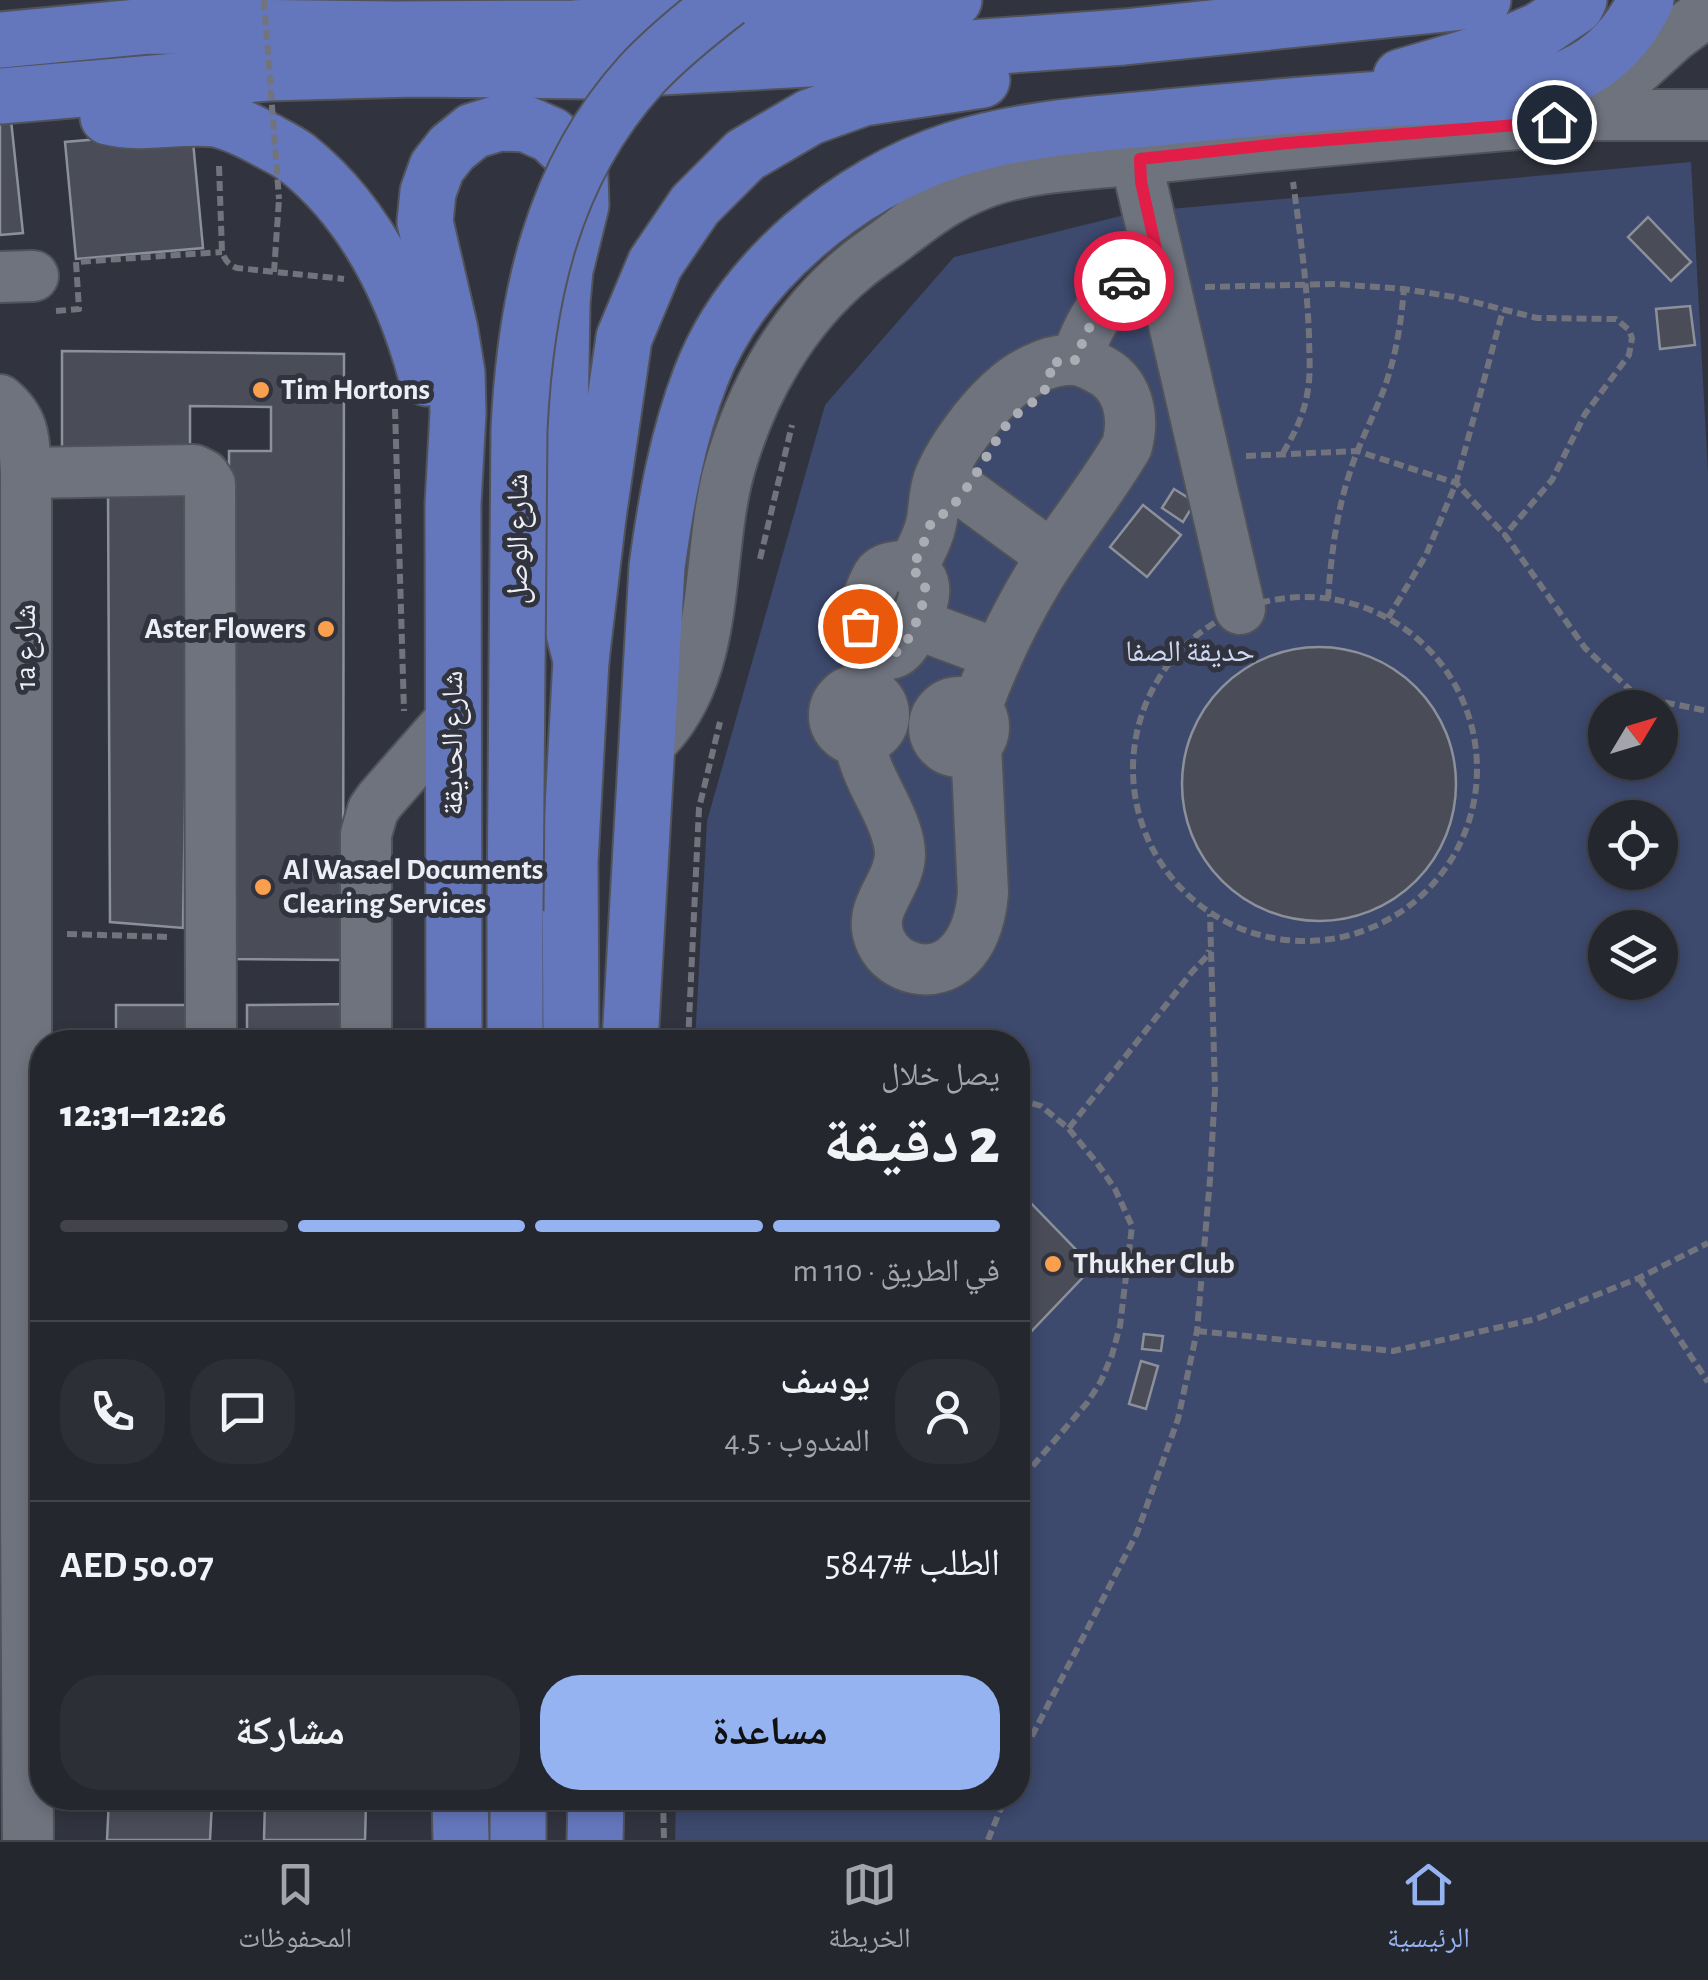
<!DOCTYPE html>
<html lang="ar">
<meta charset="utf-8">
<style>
body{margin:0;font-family:"Alegreya Sans","Noto Naskh Arabic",sans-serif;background:#2d2f36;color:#f1f3f6;direction:rtl;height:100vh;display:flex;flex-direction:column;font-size:38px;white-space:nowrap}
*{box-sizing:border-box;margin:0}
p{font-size:32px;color:#a3a5aa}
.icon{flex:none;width:55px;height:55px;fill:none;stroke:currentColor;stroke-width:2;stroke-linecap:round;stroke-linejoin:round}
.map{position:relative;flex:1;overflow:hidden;direction:ltr}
.sheet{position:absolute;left:30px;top:1030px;width:1000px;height:780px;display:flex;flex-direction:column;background:#25272e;border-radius:40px;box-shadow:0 5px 15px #0003,0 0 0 2px #42444a;direction:rtl}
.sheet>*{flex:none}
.needle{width:65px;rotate:52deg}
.fabs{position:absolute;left:1588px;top:690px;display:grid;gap:20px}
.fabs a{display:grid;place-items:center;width:90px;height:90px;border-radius:50%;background:#25272e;box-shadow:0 5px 15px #0003,0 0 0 2px #42444a;font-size:50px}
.pin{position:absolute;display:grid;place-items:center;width:85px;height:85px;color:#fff;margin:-42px;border:5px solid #fff;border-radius:50%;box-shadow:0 2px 10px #0007}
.courier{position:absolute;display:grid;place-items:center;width:100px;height:100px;margin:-50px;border:8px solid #e11d48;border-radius:50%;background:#fff;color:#222;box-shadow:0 2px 12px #0007}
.headline em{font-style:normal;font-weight:800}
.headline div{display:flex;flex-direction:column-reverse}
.headline{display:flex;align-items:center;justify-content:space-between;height:170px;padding:0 30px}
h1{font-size:65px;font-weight:800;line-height:75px}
.bar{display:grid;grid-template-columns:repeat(4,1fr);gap:15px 10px;align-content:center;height:120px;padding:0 30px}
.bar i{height:12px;border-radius:8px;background:#42444a}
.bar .on{background:#95b2f1}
.bar p{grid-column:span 4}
.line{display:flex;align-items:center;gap:25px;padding:0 30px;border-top:2px solid #42444a}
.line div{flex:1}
.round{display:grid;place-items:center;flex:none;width:105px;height:105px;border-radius:40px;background:#2d2f36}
.action{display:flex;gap:20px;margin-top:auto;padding:20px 30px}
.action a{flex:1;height:115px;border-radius:40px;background:#95b2f1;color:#111;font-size:40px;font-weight:800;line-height:115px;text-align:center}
.action a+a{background:#2d2f36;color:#f1f3f6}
.tabs{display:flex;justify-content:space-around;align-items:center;height:140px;border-top:2px solid #42444a;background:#25272e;font-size:28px;color:#a3a5aa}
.tabs a{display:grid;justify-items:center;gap:5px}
.tabs .on{color:#95b2f1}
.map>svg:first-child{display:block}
.green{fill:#3d496d;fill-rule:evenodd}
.building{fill:#4a4d58;stroke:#8b909b;stroke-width:2.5}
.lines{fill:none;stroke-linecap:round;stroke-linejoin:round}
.minor-casing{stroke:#50535a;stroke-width:54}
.major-casing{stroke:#50535a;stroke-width:59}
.path{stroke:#72747d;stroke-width:6;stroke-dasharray:10 5;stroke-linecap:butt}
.minor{stroke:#6f737e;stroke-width:50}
.major{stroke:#6577bc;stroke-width:55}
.major-bridge-casing{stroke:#50535a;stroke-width:59;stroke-linecap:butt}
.path-bridge{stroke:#72747d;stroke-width:6;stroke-dasharray:10 5;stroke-linecap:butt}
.major-bridge{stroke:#6577bc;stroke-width:55}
.done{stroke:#abadb5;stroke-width:10;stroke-dasharray:0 18}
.route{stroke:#e11d48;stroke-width:12}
.poi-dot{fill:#fa9f4e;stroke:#31343e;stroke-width:4}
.labels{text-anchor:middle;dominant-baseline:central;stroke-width:10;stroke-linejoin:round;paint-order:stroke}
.poi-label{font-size:30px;font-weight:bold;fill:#eceef5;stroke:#31343e;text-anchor:start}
.street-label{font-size:30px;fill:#eceef5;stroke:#31343e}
.park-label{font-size:30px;fill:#ced8f4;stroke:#31343e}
</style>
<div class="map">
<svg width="1708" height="1840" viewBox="0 0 1708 1840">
<rect width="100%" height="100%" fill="#31343e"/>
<path class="green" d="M1691,162L1708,472V1840H675L676,1798H1018V1042H695L707,821L825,405L954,257L1137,212ZM1605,708H1660V762H1605ZM1605,818H1660V872H1605ZM1605,928H1660V982H1605Z"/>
<g class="building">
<path d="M11,120L23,233L0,235V121Z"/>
<path d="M192,131L203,248L76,259L65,142Z"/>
<path d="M1648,217L1691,262L1671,281L1628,237Z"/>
<path d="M1690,306L1695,345L1660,349L1656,309Z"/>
<path d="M62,351L344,354L343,960L228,959L229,451H271V407L190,406V453L62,452Z"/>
<path d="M108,487H190L183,928L110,922Z"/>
<path d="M1174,489L1195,502L1183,522L1162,508Z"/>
<path d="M1143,505L1181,535L1147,577L1110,547Z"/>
<circle cx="1319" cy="784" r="137"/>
<path d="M357,1004V1042H247V1005Z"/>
<rect x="116" y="1005" width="80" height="37"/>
<path d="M1018,1194L1024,1196L1087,1261L1089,1268L1087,1273L1025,1338L1018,1335Z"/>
<path d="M1144,1334L1163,1336L1161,1351L1142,1349Z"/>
<path d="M1141,1361L1158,1366L1146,1409L1129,1404Z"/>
<path d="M109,1798L212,1801L210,1840H107Z"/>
<path d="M265,1800L366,1803L365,1840H264Z"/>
</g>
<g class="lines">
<defs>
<g id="minor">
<path d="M1587,115L1674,36L1708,11"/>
<path d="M1139,159L1141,182L1240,609"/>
<path d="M0,277L33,276"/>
<path d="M1076,360C1092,312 1114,284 1158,258"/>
<path d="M0,400C26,422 24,441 26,473V1508L28,1840"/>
<path d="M26,473L194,470L204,475L210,484L211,1042"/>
<path d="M941,475L1052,556"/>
<path d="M900,566C933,574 926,596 916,620C909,637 902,658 880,654C874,653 871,651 867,647C862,641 860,633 861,625C862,615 872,582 879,574C885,568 892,567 900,566Z"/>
<path d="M911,568C920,553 929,537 932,519C934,506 934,494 938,481C948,453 978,413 1000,393C1019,375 1048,358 1075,360C1083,361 1091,365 1097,368C1128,382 1135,415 1127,446C1101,491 1067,531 1040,575C1014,618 993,662 976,709"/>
<path d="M914,623L997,654"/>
<circle cx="859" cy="715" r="25"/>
<circle cx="959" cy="727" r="25"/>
<path d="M858,740C862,752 865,765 871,777C881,800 900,829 900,855C899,887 865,908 881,942C895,971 935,979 958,956C975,940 981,916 983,893L976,745"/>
<path d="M646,747C724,678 704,561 729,470C751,392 792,319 855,267C868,256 884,246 898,235C927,213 946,198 981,184C1032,164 1098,164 1153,158C1286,143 1420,132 1554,121L1587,115H1708"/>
<path d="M366,1042V834L373,810L380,800L452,718"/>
</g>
<g id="major">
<path d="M0,40L148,26L395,29L574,28L786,16L954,0"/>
<path d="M1401,77L1496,49L1540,30L1576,6L1579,0"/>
<path d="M0,96L268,73L413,69L588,71L844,57L1124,37L1483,0"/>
<path d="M108,117C143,126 179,115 215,119C232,122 249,131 264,139C275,145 288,151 297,158C366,213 405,296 427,378"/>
<path d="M515,911V1042"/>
<path d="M454,1042L453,504L458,413L457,373L450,330L425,222L428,192L437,167L452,148L473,131L499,123L526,124L551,135L571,154L580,176L581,205L565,270L562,303L558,544L566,602L581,660"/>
<path d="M571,1042L570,862L581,660L598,517L624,338L655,264L695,205L745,155L810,117L863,98L982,80"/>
<path d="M630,1042L657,567C666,502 677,438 701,376C741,272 848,184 953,150C1025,127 1102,124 1177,116C1252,109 1327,102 1403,98C1501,93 1596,103 1646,0"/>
<path d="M460,1798L461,1840"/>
<path d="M518,1798V1840"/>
<path d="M595,1840L596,1798"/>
</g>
</defs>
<use href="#minor" class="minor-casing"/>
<use href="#major" class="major-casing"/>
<g class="path">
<path d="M219,166L222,252C225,261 229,265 237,268L344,279"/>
<path d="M274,272L279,199"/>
<path d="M1205,287L1335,284L1404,289L1454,297L1537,318L1616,319L1629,330L1632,338L1629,355L1585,414L1552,480L1505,535L1585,648L1638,697L1708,711"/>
<path d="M56,311L79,309L76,262L222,252"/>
<path d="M395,409L404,711"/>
<path d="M1283,453C1295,433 1305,412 1308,389C1311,371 1309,352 1309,335C1307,283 1300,233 1293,182"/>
<path d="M1246,456L1357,451L1456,483L1505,535"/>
<path d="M760,559L792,425"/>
<circle cx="1305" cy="769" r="172"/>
<path d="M1328,599C1331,557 1336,515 1349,475C1358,445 1373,418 1384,389C1396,356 1401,323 1404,289"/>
<path d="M1388,618L1426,555L1456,483L1503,310"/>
<path d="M67,934L170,937"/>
<path d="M688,1042L699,808L720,722"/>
<path d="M1018,1099L1041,1106L1068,1128L1097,1163L1115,1189L1132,1226L1120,1326L1112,1355L1101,1381L1087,1403L1018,1483"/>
<path d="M1069,1128L1192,972L1208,955L1209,950"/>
<path d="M1639,1278L1708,1382"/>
<path d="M1197,1331L1393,1351L1536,1319L1639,1278L1708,1243"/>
<path d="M1018,1763L1137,1533L1178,1419L1197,1331L1210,1179L1215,1090L1210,914"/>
<path d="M663,1798L664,1840"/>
<path d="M988,1840L1005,1798"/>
</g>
<use href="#minor" class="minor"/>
<use href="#major" class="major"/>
<defs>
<path id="major-bridge" d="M515,911L519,430C525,301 551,174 641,75C667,47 697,23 727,0"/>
</defs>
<use href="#major-bridge" class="major-bridge-casing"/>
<path class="path-bridge" d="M264,0L279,199"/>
<use href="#major-bridge" class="major-bridge"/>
</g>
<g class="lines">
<path class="done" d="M860,626C862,648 884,668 903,646C911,638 927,599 925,587C923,579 917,574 911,568L920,553L932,520C961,511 988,449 1008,423C1019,409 1039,402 1047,386C1051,378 1051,372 1049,363L1076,360C1086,330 1100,303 1124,281"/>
<path class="route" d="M1124,281L1134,272L1158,258L1141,182L1140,159L1288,143L1554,122"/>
</g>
<g class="poi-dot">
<circle cx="261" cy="390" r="10"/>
<circle cx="326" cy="629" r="10"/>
<circle cx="263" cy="887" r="10"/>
<circle cx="1053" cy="1264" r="10"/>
</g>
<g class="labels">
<g class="poi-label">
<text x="281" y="390">Tim Hortons</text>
<text x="306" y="629" text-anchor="end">Aster Flowers</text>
<text x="283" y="870">Al Wasael Documents<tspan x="283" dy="34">Clearing Services</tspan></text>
<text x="1073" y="1264">Thukher Club</text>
</g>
<g class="street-label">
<text transform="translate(518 539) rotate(-90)">شارع الوصل</text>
<text transform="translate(26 647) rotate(-90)">1a شارع</text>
<text transform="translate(453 743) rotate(-90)">شارع الحديقة</text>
</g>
<g class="park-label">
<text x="1190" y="652">حديقة الصفا</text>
</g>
</g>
</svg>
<div class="fabs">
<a><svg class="needle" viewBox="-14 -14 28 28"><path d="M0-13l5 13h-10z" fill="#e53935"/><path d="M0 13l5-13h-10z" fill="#a3a5aa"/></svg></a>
<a><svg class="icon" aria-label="locate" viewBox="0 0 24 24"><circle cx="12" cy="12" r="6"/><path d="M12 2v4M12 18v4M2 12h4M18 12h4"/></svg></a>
<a><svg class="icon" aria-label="layers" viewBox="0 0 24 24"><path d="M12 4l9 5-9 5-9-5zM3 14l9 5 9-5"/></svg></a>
</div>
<div class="pin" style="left:860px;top:626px;background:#ea580c"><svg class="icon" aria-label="bag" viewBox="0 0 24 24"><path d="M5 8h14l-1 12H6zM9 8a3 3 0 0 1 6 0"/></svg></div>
<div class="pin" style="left:1554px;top:122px;background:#1f2937"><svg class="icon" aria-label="home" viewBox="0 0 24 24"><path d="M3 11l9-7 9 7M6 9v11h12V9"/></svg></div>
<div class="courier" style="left:1124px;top:281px"><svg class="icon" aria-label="car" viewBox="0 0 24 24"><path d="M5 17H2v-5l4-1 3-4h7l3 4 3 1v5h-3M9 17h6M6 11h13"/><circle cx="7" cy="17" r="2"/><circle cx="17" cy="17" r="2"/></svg></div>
<section class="sheet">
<div class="headline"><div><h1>2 دقيقة</h1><p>يصل خلال</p></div><em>12:26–12:31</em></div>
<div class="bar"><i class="on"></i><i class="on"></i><i class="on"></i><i></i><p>في الطريق · 110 m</p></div>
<div class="line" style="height:180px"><a class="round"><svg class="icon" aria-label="person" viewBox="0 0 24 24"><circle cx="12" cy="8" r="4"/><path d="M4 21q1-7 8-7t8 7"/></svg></a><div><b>يوسف</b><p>المندوب · 4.5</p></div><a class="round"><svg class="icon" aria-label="chat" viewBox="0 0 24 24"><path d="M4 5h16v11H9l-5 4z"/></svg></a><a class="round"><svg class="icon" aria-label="phone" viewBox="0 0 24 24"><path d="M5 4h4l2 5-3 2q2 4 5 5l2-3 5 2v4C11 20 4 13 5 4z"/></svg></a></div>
<div class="line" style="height:130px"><div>الطلب #5847</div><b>AED 50.07</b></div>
<div class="action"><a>مساعدة</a><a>مشاركة</a></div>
</section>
</div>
<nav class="tabs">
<a class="on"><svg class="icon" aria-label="home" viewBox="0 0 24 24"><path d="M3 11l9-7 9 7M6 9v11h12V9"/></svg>الرئيسية</a>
<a><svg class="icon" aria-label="map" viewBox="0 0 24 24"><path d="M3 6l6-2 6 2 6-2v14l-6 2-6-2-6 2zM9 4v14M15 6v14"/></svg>الخريطة</a>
<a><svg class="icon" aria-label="saved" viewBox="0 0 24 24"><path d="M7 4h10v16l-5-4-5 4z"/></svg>المحفوظات</a>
</nav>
